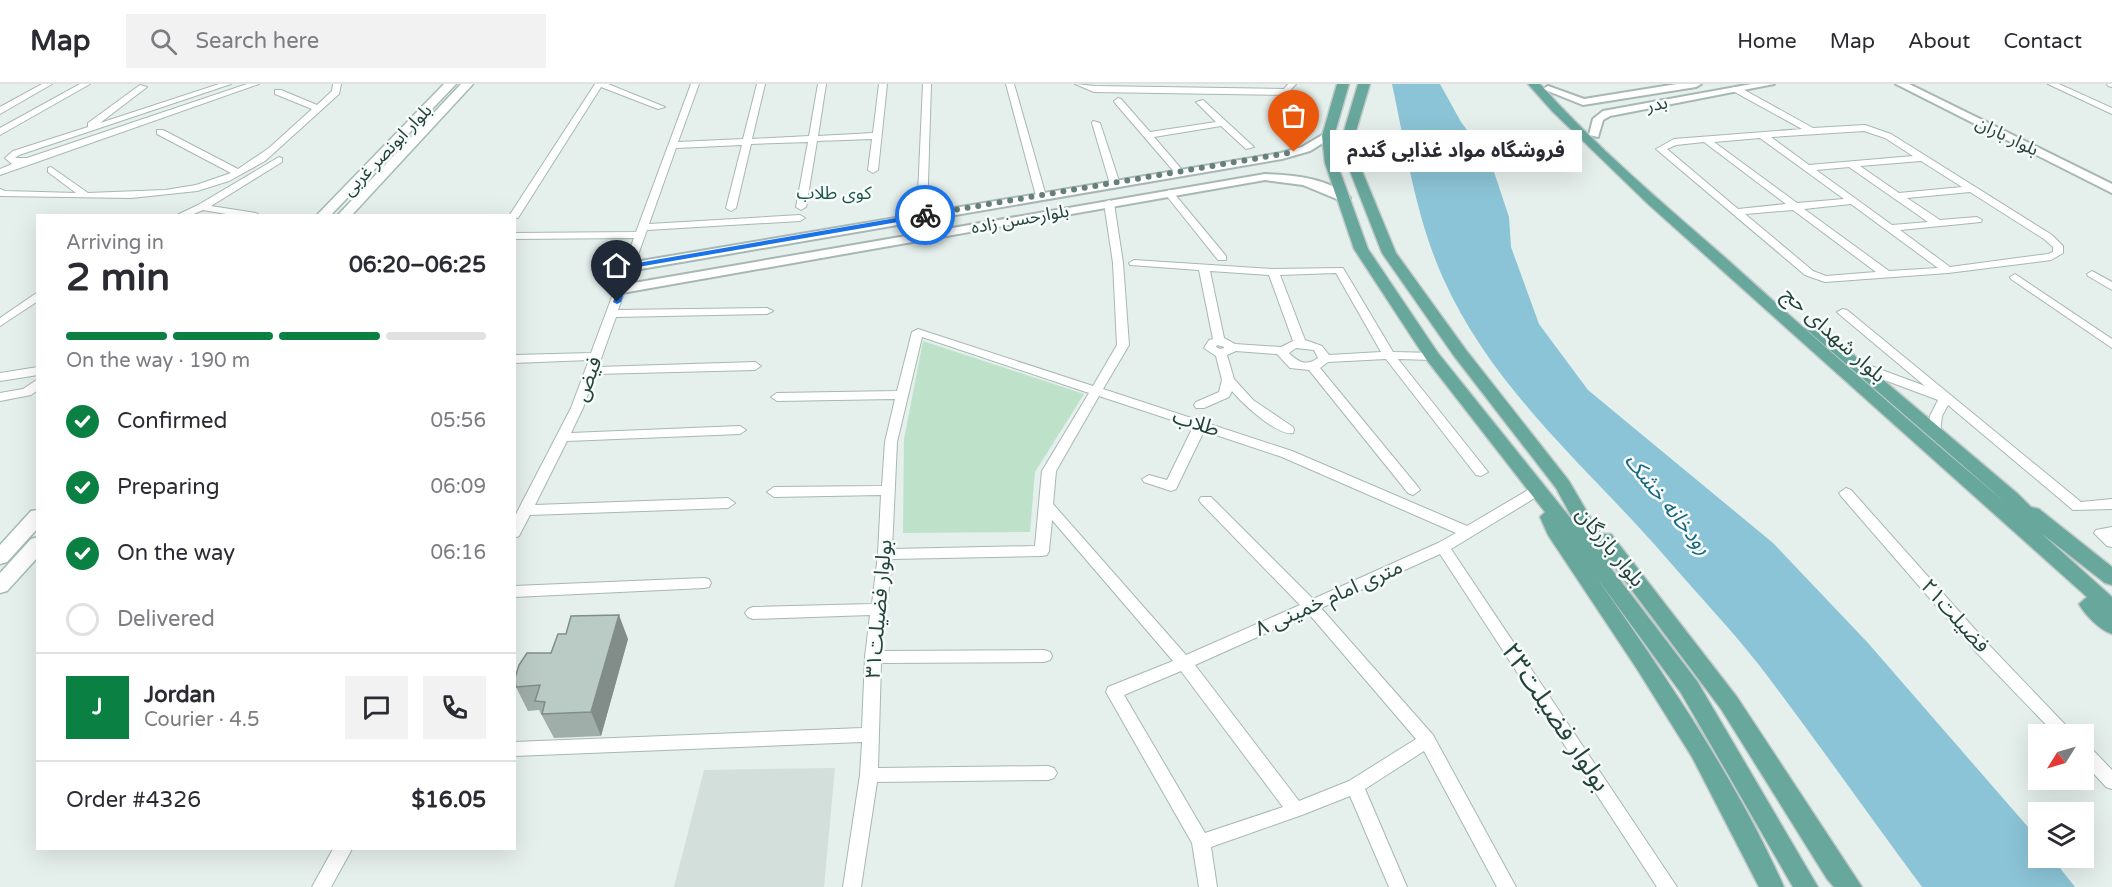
<!DOCTYPE html>
<meta charset="utf-8">
<style>
body{margin:0;font-family:"Varela Round","Noto Sans Arabic",sans-serif;background:#f2f2f3;color:#2b2b33;height:100vh;display:flex;flex-direction:column;font-size:22px;white-space:nowrap}
*{box-sizing:border-box;margin:0}
p{font-size:20px;color:#7c7c81}
.icon{flex:none;width:33px;height:33px;fill:none;stroke:currentColor;stroke-width:2;stroke-linecap:round;stroke-linejoin:round}
.map{position:relative;flex:1;overflow:hidden}
.details{position:absolute;left:36px;top:130px;width:480px;height:636px;display:flex;flex-direction:column;background:#fff;border-radius:0px;box-shadow:0 6px 24px #0002}
.details>*{flex:none}
.needle{width:39px;rotate:233deg}
.fabs{position:absolute;left:2028px;top:640px;display:grid;gap:12px}
.fabs a{display:grid;place-items:center;width:66px;height:66px;border-radius:0px;background:#fff;box-shadow:0 6px 24px #0002;font-size:30px}
.pin{position:absolute;display:grid;place-items:center;width:51px;height:51px;color:#fff;margin:-62px -26px;border-radius:50% 50% 50% 0;rotate:-45deg;box-shadow:0 0 6px #0007}
.pin .icon{rotate:45deg}
.courier{position:absolute;display:grid;place-items:center;width:60px;height:60px;margin:-30px;border:4px solid #1a73e8;border-radius:50%;background:#fff;color:#222;box-shadow:0 2px 8px #0007}
.bubble{position:absolute;height:42px;border-radius:0px;background:#fff;box-shadow:0 6px 24px #0002;font-size:20px;font-weight:700;line-height:42px;text-align:center}
.overview em{font-style:normal;font-weight:700}
.overview div{display:flex;flex-direction:column-reverse}
.overview{display:flex;align-items:center;justify-content:space-between;height:102px;padding:0 30px}
h1{font-size:39px;font-weight:700;line-height:45px}
.bar{display:grid;grid-template-columns:repeat(4,1fr);gap:9px 6px;align-content:center;height:72px;padding:0 30px}
.bar i{height:8px;border-radius:4px;background:#e1e1e2}
.bar .selected{background:#0b8043}
.bar p{grid-column:span 4}
.line{display:flex;align-items:center;gap:15px;padding:0 30px;border-top:2px solid #e1e1e2}
.line div{flex:1}
.round{display:grid;place-items:center;flex:none;width:63px;height:63px;border-radius:0px;background:#f2f2f3}
ol{padding:0 30px;list-style:none}
li{display:flex;align-items:center;gap:18px;height:66px}
li p{margin-inline-start:auto}
li .icon{padding:6px;border-radius:50%;background:#0b8043;color:#fff;stroke-width:4}
li:last-child{color:#7c7c81}
li i{width:33px;height:33px;border:3px solid #e1e1e2;border-radius:50%}
header{display:flex;align-items:center;gap:36px;box-sizing:border-box;height:84px;padding:0 30px;background:#fff;border-bottom:2px solid #e1e1e2}
header strong{font-size:28px}
nav{display:flex;gap:33px;margin-inline-start:auto;font-size:21px}
.search{width:420px;height:54px;background:#f2f2f3;display:flex;align-items:center;gap:15px;box-sizing:border-box;padding:0 21px;border-radius:0px;color:#7c7c81;font-size:22px}
.map>svg:first-child{display:block}
.built{fill:#d3dfdb}
.green{fill:#bee1ca}
.water{fill:#8bc4d6}
.lines{fill:none;stroke-linecap:round;stroke-linejoin:round}
.minor-casing{stroke:#a7b8b4;stroke-width:2}
.tertiary-casing{stroke:#a7b8b4;stroke-width:4}
.secondary-casing{stroke:#a3bcb5;stroke-width:3}
.primary-casing{stroke:#c1cac9;stroke-width:3}
.minor{fill:#fff;fill-rule:evenodd}
.tertiary{fill:#fff;fill-rule:evenodd}
.secondary{fill:#fff;fill-rule:evenodd}
.primary{fill:#68a79c;fill-rule:evenodd}
.wall{fill:#a0aea9}
.shaded-wall{fill:#828d8a}
.building{fill:#bacac5;stroke:#828d8a;stroke-width:1.5}
.route{fill:#1a73e8}
.done{stroke:#677f7a;stroke-width:6;stroke-dasharray:0 10.8}
.labels{text-anchor:middle;dominant-baseline:central;stroke-width:5;stroke-linejoin:round;paint-order:stroke}
.far-street-label{font-size:18px;fill:#23433d;stroke:#f7fbf9}
.far-neighbourhood-label{font-size:18px;fill:#1d574e;stroke:#f7fbf9}
.street-label{font-size:21px;fill:#23433d;stroke:#f7fbf9}
.water-label{font-size:22px;font-style:italic;fill:#186883;stroke:#f7fbf9}
.near-street-label{font-size:26px;fill:#23433d;stroke:#f7fbf9}
</style>
<header>
<strong>Map</strong>
<div class="search"><svg class="icon" aria-label="search" viewBox="0 0 24 24"><circle cx="10" cy="10" r="6"/><path d="M15 15l6 6"/></svg>Search here</div>
<nav><a>Home</a><a>Map</a><a>About</a><a>Contact</a></nav>
</header>
<div class="map">
<svg width="2112" height="803" viewBox="0 0 2112 803">
<rect width="100%" height="100%" fill="#e5efec"/>
<path class="built" d="M835,684L824,803H674L704,686Z"/>
<g class="green">
<path d="M1935,12L2112,98V101L1935,13Z"/>
<path d="M923,257L1084,310L1035,388L1030,448L903,449L904,355Z"/>
</g>
<path class="water" d="M1392,0H1440L1461,38L1490,76L1509,133L1511,163L1539,240L1588,306L1773,459L1868,559L2028,743L2038,756V774H2052L2075,803H1922C1867,729 1815,654 1759,581C1731,545 1699,512 1669,477C1590,385 1494,308 1443,194C1416,134 1406,65 1392,0Z"/>
<g class="lines">
<defs>
<g id="minor">
<path d="M42,0H52L0,30V23Z"/>
<path d="M80,0H90L0,51V44Z"/>
<path d="M219,0H231L19,71L15,74H27L247,0H259L0,91V85L12,80L5,74L13,67L88,43V39L140,1L147,3L100,39Z"/>
<path d="M333,0H341L339,10L265,77L229,97L197,107L131,114L0,112V105L5,107L76,109L48,88V84L51,83L88,109L165,106L196,101L231,89L157,50V46H163L238,85L269,64L312,25L275,10V6H281L317,21L332,7Z"/>
<path d="M595,0H608L665,23L658,25L601,3L518,134L509,132Z"/>
<path d="M691,0H699L678,58L743,55L757,0H765L752,55L809,52L818,0H826L818,52L873,49L879,0H887L878,86L873,89L868,86L872,55L817,57L806,123L801,126L796,123L808,58L751,60L736,124L731,127L726,124L742,61L676,64L649,140L800,131L805,134L800,137L647,146L618,226L767,224L773,227L767,230L616,233L598,283L755,278L761,282L755,286L595,290L583,324L571,349L740,342L746,346L740,350L567,357L535,421L728,414L735,419L728,424L530,431L519,452L514,454V434L571,324L589,276L514,279V271L591,269L634,154L514,155V149L636,148Z"/>
<path d="M923,0H931L927,132L922,135L917,132Z"/>
<path d="M1006,0H1014L1046,112L1044,114L1036,112Z"/>
<path d="M1075,0L1095,2L1284,5L1288,0H1296L1286,11L1094,8Z"/>
<path d="M2048,0H2059L2112,24V30Z"/>
<path d="M2107,0H2112V3L2108,2Z"/>
<path d="M1733,3H1739L1813,44L1865,41L1891,50L2052,151L2063,162V169L2051,176L1948,189L1825,198L1805,191L1656,65L1674,55L1802,45L1733,7ZM1864,47L1885,54L1913,72L1809,81L1771,53ZM1760,54L1844,115L1797,119L1714,58ZM1704,58L1786,120L1738,125L1667,65L1676,61ZM1921,77L1962,103L1899,109L1860,82ZM1849,83L1928,138L1892,141L1816,86ZM1970,108L2044,155L2053,163V168L2048,170L1950,183L1900,146L1981,138L1982,136L1977,133L1940,136L1907,114ZM1851,120L1938,184L1889,187L1804,125ZM1793,126L1876,188L1826,192L1813,187L1745,130Z"/>
<path d="M1118,14L1121,15L1150,48L1216,38L1196,18L1203,16L1254,63L1246,65L1221,42L1154,53L1184,88L1176,90L1115,19L1114,17Z"/>
<path d="M1093,37L1100,39L1120,100L1118,102L1110,100L1092,39Z"/>
<path d="M279,73L282,74V78L211,122L256,129L261,132H238L203,126L189,132H175L198,121Z"/>
<path d="M1169,106L1172,107L1226,172V176H1218L1166,111L1164,109Z"/>
<path d="M1109,116L1114,119L1123,179L1129,261L1103,305L1292,367L1467,442L1533,403H1543L1545,406L1543,409L1451,465L1677,803H1657L1440,470L1321,524L1433,651L1516,803H1497L1424,667L1365,705L1407,803H1389L1350,712L1302,731L1211,763L1217,803H1199L1192,759L1106,608L1108,603L1173,577L1052,436L1049,467L1047,471L1042,472L892,475L882,567L1044,566L1050,568L1052,572L1050,576L1044,578L881,579L878,684L1048,682L1054,684L1057,689L1054,694L1048,696L877,698L861,803H843L860,691L862,658L514,672V658L862,644L865,573L870,531L753,535L748,533L745,529L748,525L753,523L872,520L878,470L881,411L774,413L767,408L774,403L882,402L885,358L895,315L777,317L771,313L777,309L897,307L912,248L918,245L1093,302L1117,261L1113,179L1104,119ZM922,253L1089,309L1042,387L1035,462L892,465L897,358ZM1099,312L1193,343L1167,396L1149,391L1142,395L1144,398L1171,407L1176,405L1204,347L1282,373L1456,449L1438,459L1313,515L1211,413H1201L1199,416L1201,419L1300,521L1186,571L1053,420L1056,387ZM1309,530L1416,655L1349,697L1299,717L1195,581ZM1181,587L1283,723L1205,749L1124,611Z"/>
<path d="M1134,176L1273,185L1343,184L1393,268L1436,269L1438,272L1432,276L1398,275L1488,388L1481,392L1476,391L1386,275L1328,278L1320,284L1418,403L1420,406L1413,411L1408,409L1309,286L1290,284L1277,270L1236,267L1227,271L1234,295L1253,316L1293,343L1294,346L1293,349C1277,352 1242,319 1232,307L1229,313L1204,324H1196L1194,321L1196,318L1219,308L1222,296L1216,272L1204,264L1209,256L1213,255L1199,186L1130,181L1129,179ZM1210,187L1269,191L1293,257L1281,263L1235,260L1224,254ZM1336,189L1381,268L1329,271L1322,262L1305,256L1280,191ZM1217,261L1224,263V264L1220,265L1216,263ZM1296,264L1314,266L1318,274C1307,282 1299,279 1289,269Z"/>
<path d="M2092,187L2112,198V206L2088,192L2087,190Z"/>
<path d="M2015,190L2112,255V264L2011,195L2010,193Z"/>
<path d="M38,208V217L0,242V234Z"/>
<path d="M1843,225L1847,226L2081,418L2112,415V425L2073,426L1948,321L1942,332L1940,348L1934,352L1929,351L1928,348L1930,332L1938,316L1855,285L1853,282L1855,279H1863L1925,302L1839,230L1837,228Z"/>
<path d="M38,283V291L0,297V289Z"/>
<path d="M38,295V306L31,311L0,317V309L23,305Z"/>
<path d="M1846,404L1851,406L1989,561L2075,651H2056L1977,569L1841,412L1839,409Z"/>
<path d="M2112,443V463L2107,462L2094,449L2096,446Z"/>
<path d="M704,494L709,495L711,499L709,503L704,504L514,513V502Z"/>
<path d="M2084,661L2090,663L2112,686V705L2106,703L2084,679Z"/>
<path d="M333,765H352L331,803H312Z"/>
</g>
<g id="tertiary">
<path d="M1677,0H1701L1696,3L1583,21L1543,5L1548,2L1584,15Z"/>
<path d="M1752,0H1774L1610,32L1603,36L1598,53L1589,51L1593,35L1603,27Z"/>
<path d="M1896,0H1909L2112,100V109Z"/>
<path d="M1324,50L1334,52L1310,67L1282,75L629,187L622,183L629,179L1281,69L1302,63Z"/>
<path d="M1265,90C1292,91 1330,94 1350,114L1344,118L1303,101L1265,96L622,209L615,205L622,201Z"/>
</g>
<g id="secondary">
<path d="M444,0H456L330,132H316Z"/>
<path d="M461,0H473L351,132H337Z"/>
<path d="M38,426V444L7,478L0,480V461L31,427Z"/>
<path d="M38,453V473L7,507L0,509V489L31,455Z"/>
</g>
<g id="primary">
<path d="M1337,0H1349L1334,52L1337,79L1368,165L1438,269L1576,441L1556,404L1454,272L1382,169L1348,82L1344,47L1358,0H1370L1356,47L1360,82L1396,169L1466,266L1569,397L1600,450H1611L1737,613L1862,803H1834L1827,795L1721,625L1613,481L1610,483L1697,597L1818,803H1793L1681,609L1597,494C1666,593 1735,693 1784,803H1759L1692,673L1637,585L1548,451L1540,433L1545,428L1426,275L1354,165L1325,79L1322,52Z"/>
<path d="M1528,0H1540C1597,64 1664,120 1729,177C1820,259 1912,340 2006,419L1807,246L1804,243L1807,240H1817L2018,410L2031,423L2039,425L2112,483V501L2105,499L2041,449L2112,513V550C2100,546 2085,531 2079,520L2087,513L1648,120L1552,27Z"/>
</g>
</defs>
<use href="#minor" class="minor-casing"/>
<use href="#tertiary" class="tertiary-casing"/>
<use href="#secondary" class="secondary-casing"/>
<use href="#primary" class="primary-casing"/>
<use href="#minor" class="minor"/>
<use href="#tertiary" class="tertiary"/>
<use href="#secondary" class="secondary"/>
<use href="#primary" class="primary"/>
</g>
<path class="wall" d="M628,555L601,652L554,654L539,626L528,627L516,603L551,569Z"/>
<path class="shaded-wall" d="M619,531L628,555L601,652L591,628Z"/>
<path class="building" d="M619,531L591,628L542,630L545,618L535,617L540,601L516,603L515,594L519,581L527,569H551L558,550H566L571,532Z"/>
<path class="route" d="M925,129L927,133L632,184L621,218L617,220L613,218L626,181Z"/>
<g class="lines">
<path class="done" d="M925,131L1294,68"/>
</g>
<g class="labels">
<g class="far-street-label">
<text transform="translate(1657 20) rotate(-11)">بدر</text>
<text transform="translate(2007 52) rotate(26)">بلوار باران</text>
<text transform="translate(387 66) rotate(-46)">بلوار ابونصر غربی</text>
<text transform="translate(1020 135) rotate(-10)">بلوارحسن زاده</text>
</g>
<g class="far-neighbourhood-label">
<text x="834" y="109">کوی طلاب</text>
</g>
<g class="street-label">
<text transform="translate(1834 251) rotate(42)">بلوار شهدای حج</text>
<text transform="translate(588 295) rotate(-70)">فیض</text>
<text transform="translate(1196 339) rotate(18)">طلاب</text>
<text transform="translate(1610 463) rotate(51)">بلوار بازرگان</text>
<text transform="translate(1329 514) rotate(-24)">۸ متری امام خمینی</text>
<text transform="translate(879 525) rotate(-85)">بولوار فضیلت۳۱</text>
<text transform="translate(1955 532) rotate(48)">فضیلت۲۱</text>
</g>
<g class="water-label">
<text transform="translate(1668 420) rotate(51)">رودخانه خشک</text>
</g>
<g class="near-street-label">
<text transform="translate(1556 633) rotate(56)">بولوار فضیلت۲۳</text>
</g>
</g>
</svg>
<div class="fabs">
<a><svg class="needle" viewBox="-14 -14 28 28"><path d="M0-13l5 13h-10z" fill="#e53935"/><path d="M0 13l5-13h-10z" fill="#7c7c81"/></svg></a>
<a><svg class="icon" aria-label="layers" viewBox="0 0 24 24"><path d="M12 4l9 5-9 5-9-5zM3 14l9 5 9-5"/></svg></a>
</div>
<div class="pin" style="left:1294px;top:68px;background:#ea580c"><svg class="icon" aria-label="bag" viewBox="0 0 24 24"><path d="M5 8h14l-1 12H6zM9 8a3 3 0 0 1 6 0"/></svg></div>
<div class="pin" style="left:617px;top:218px;background:#1f2937"><svg class="icon" aria-label="home" viewBox="0 0 24 24"><path d="M3 11l9-7 9 7M6 9v11h12V9"/></svg></div>
<div class="courier" style="left:925px;top:131px"><svg class="icon" aria-label="bike" viewBox="0 0 24 24"><circle cx="6" cy="16" r="4"/><circle cx="18" cy="16" r="4"/><path d="M6 16l4-8h5l3 8M10 8l3 8H6M13 5h3"/></svg></div>
<div class="bubble" style="left:1330px;top:46px;width:252px">فروشگاه مواد غذایی گندم</div>
<section class="details">
<div class="overview"><div><h1>2 min</h1><p>Arriving in</p></div><em>06:20–06:25</em></div>
<div class="bar"><i class="selected"></i><i class="selected"></i><i class="selected"></i><i></i><p>On the way · 190 m</p></div>
<ol>
<li><svg class="icon" aria-label="check" viewBox="0 0 24 24"><path d="M5 12l5 5 9-10"/></svg>Confirmed<p>05:56</p></li>
<li><svg class="icon" aria-label="check" viewBox="0 0 24 24"><path d="M5 12l5 5 9-10"/></svg>Preparing<p>06:09</p></li>
<li><svg class="icon" aria-label="check" viewBox="0 0 24 24"><path d="M5 12l5 5 9-10"/></svg>On the way<p>06:16</p></li>
<li><i></i>Delivered</li>
</ol>
<div class="line" style="height:108px"><b class="round" style="background:#0b8043;color:#fff">J</b><div><b>Jordan</b><p>Courier · 4.5</p></div><a class="round"><svg class="icon" aria-label="chat" viewBox="0 0 24 24"><path d="M4 5h16v11H9l-5 4z"/></svg></a><a class="round"><svg class="icon" aria-label="phone" viewBox="0 0 24 24"><path d="M5 4h4l2 5-3 2q2 4 5 5l2-3 5 2v4C11 20 4 13 5 4z"/></svg></a></div>
<div class="line" style="height:78px"><div>Order #4326</div><b>$16.05</b></div>
</section>
</div>
